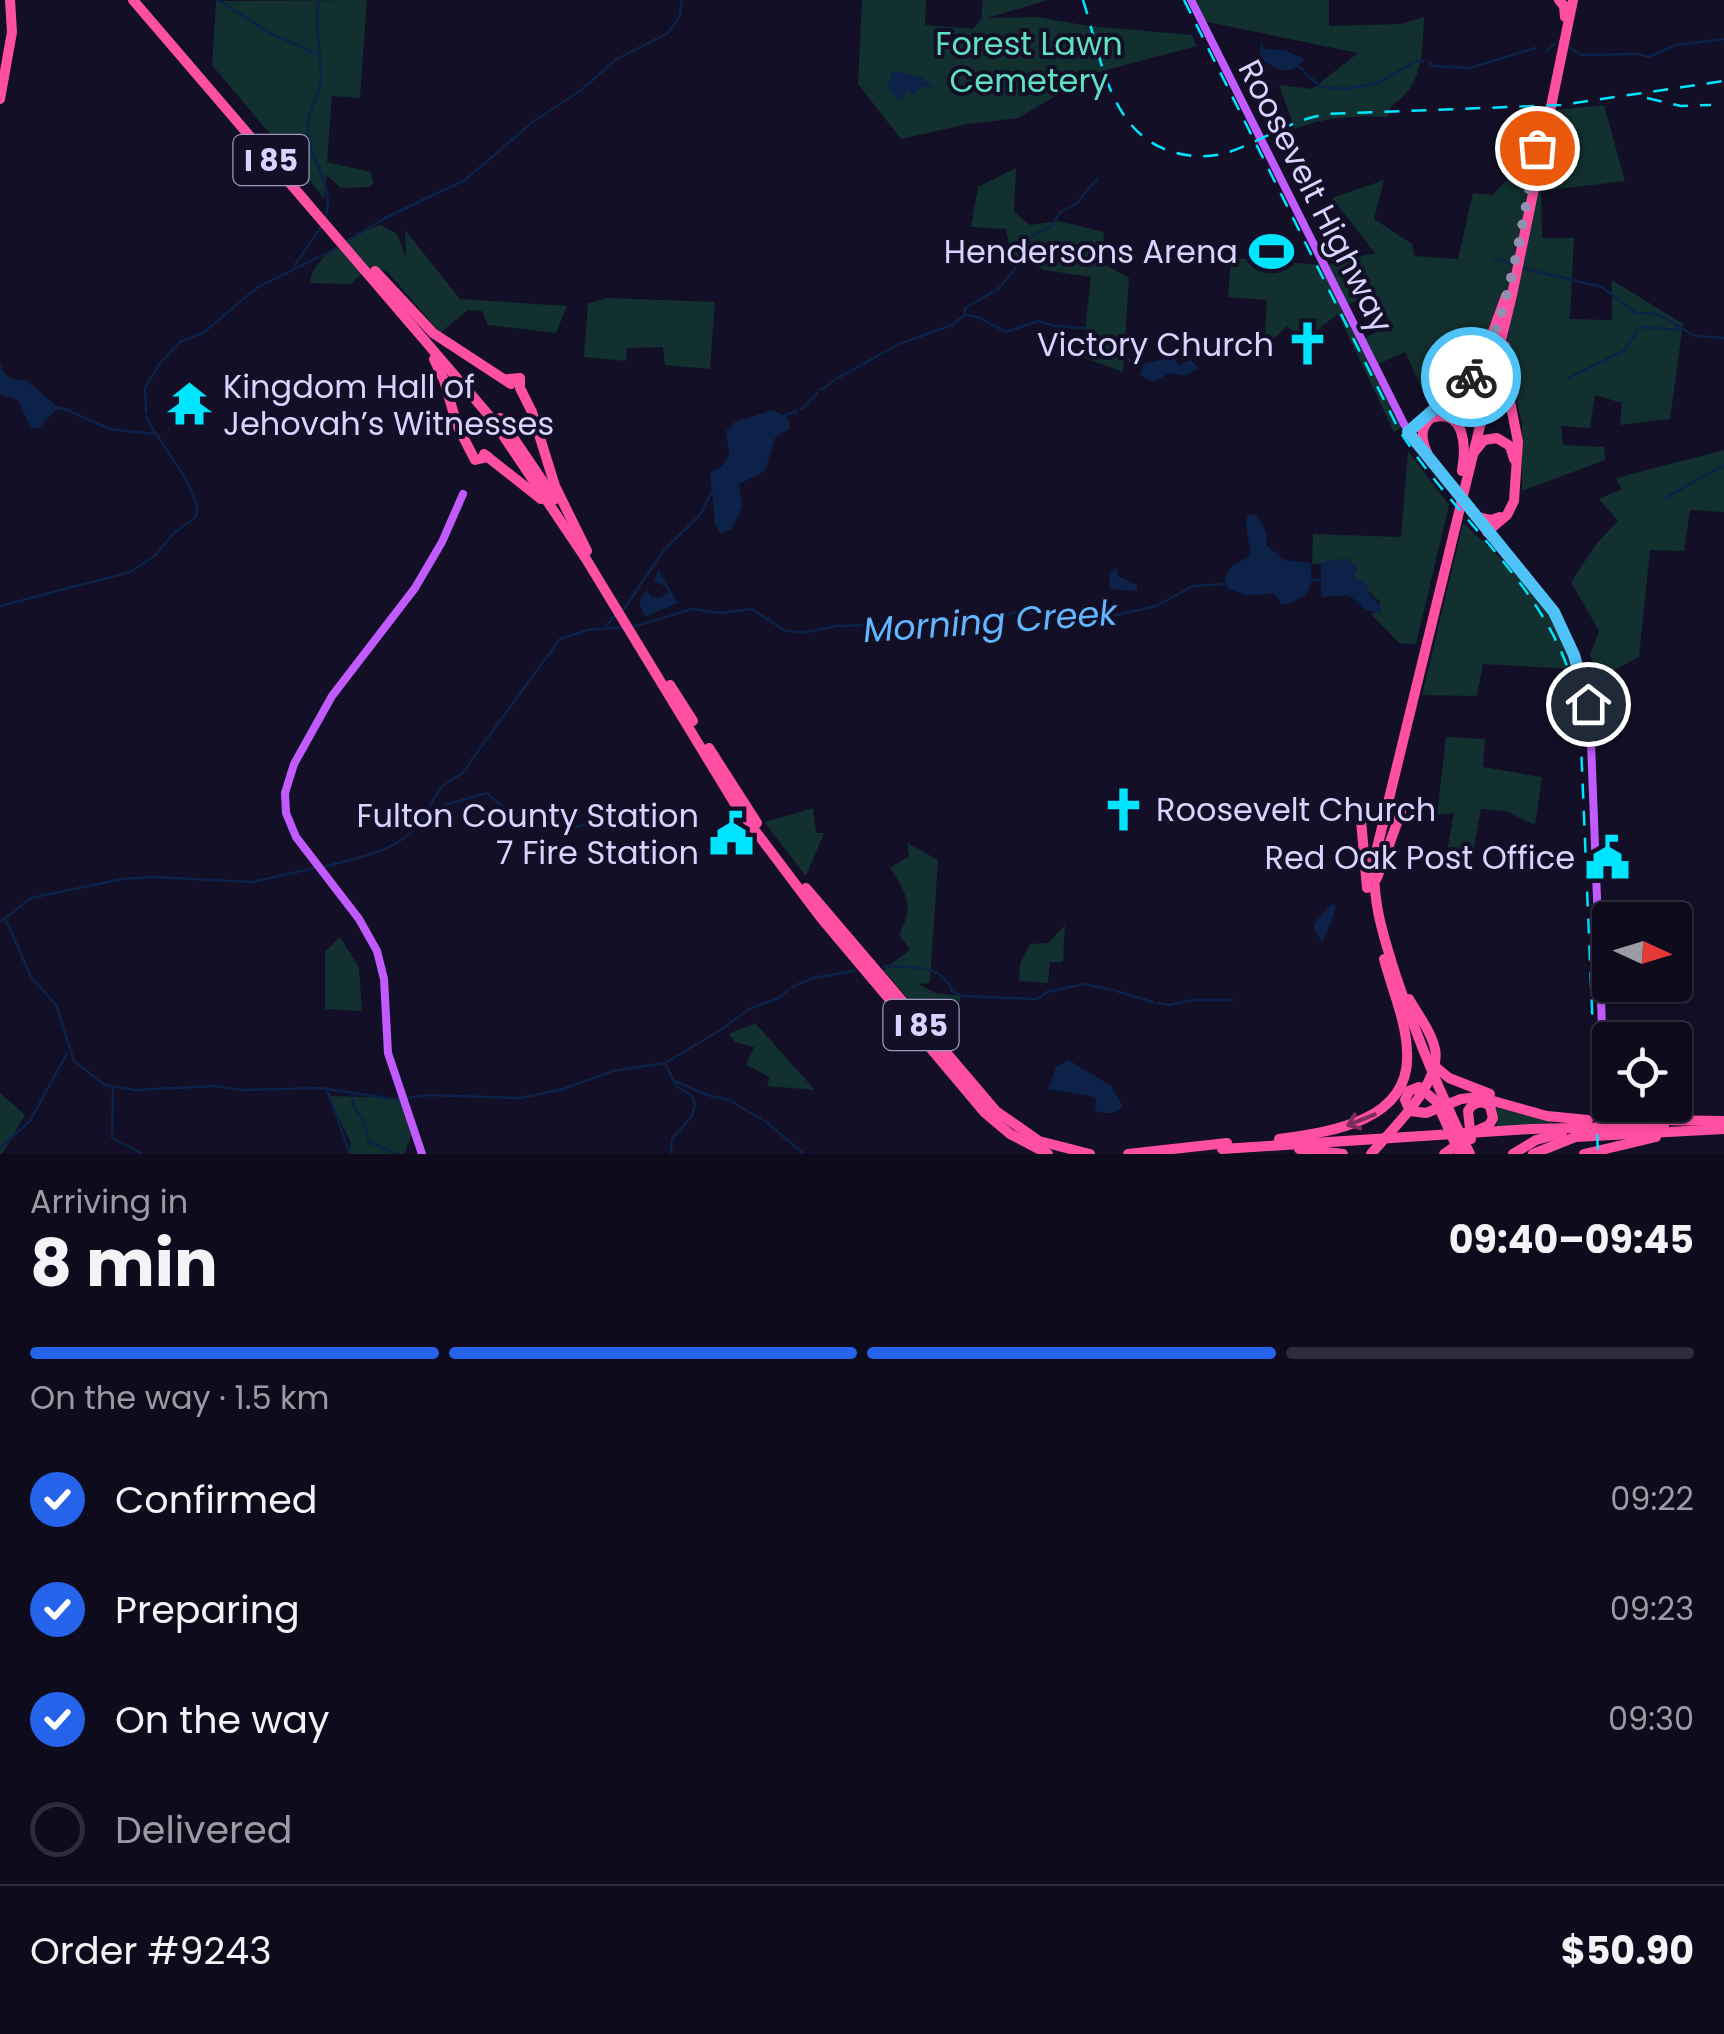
<!DOCTYPE html>
<meta charset="utf-8">
<style>
body{margin:0;font-family:Poppins,sans-serif;background:#171425;color:#f1f3f6;height:100vh;display:flex;flex-direction:column;font-size:38px;white-space:nowrap}
*{box-sizing:border-box;margin:0}
p{font-size:32px;color:#9b9ba3}
.icon{flex:none;width:55px;height:55px;fill:none;stroke:currentColor;stroke-width:2;stroke-linecap:round;stroke-linejoin:round}
.map{position:relative;height:1154px;overflow:hidden}
.side{display:flex;flex-direction:column;background:#0e0b1c;flex:1}
.side>*{flex:none}
.needle{width:65px;rotate:94deg}
.fabs{position:absolute;left:1592px;top:902px;display:grid;gap:20px}
.fabs a{display:grid;place-items:center;width:100px;height:100px;border-radius:10px;background:#0e0b1c;box-shadow:0 2px 8px #0004,0 0 0 2px #2e2b3b;font-size:50px}
.pin{position:absolute;display:grid;place-items:center;width:85px;height:85px;color:#fff;margin:-42px;border:5px solid #fff;border-radius:50%;box-shadow:0 2px 10px #0007}
.courier{position:absolute;display:grid;place-items:center;width:100px;height:100px;margin:-50px;border:8px solid #4fc3f7;border-radius:50%;background:#fff;color:#222;box-shadow:0 2px 12px #0007}
.headline em{font-style:normal;font-weight:700}
.headline div{display:flex;flex-direction:column-reverse}
.headline{display:flex;align-items:center;justify-content:space-between;height:170px;padding:0 30px}
h1{font-size:65px;font-weight:700;line-height:75px}
.bar{display:grid;grid-template-columns:repeat(4,1fr);gap:15px 10px;align-content:center;height:120px;padding:0 30px}
.bar i{height:12px;border-radius:8px;background:#2e2b3b}
.bar .on{background:#2563eb}
.bar p{grid-column:span 4}
.line{display:flex;align-items:center;gap:25px;padding:0 30px;border-top:2px solid #2e2b3b}
.line div{flex:1}
ol{padding:0 30px;list-style:none}
li{display:flex;align-items:center;gap:30px;height:110px}
li p{margin-inline-start:auto}
li .icon{padding:10px;border-radius:50%;background:#2563eb;color:#fff;stroke-width:4}
li:last-child{color:#9b9ba3}
li i{width:55px;height:55px;border:5px solid #2e2b3b;border-radius:50%}
.map>svg:first-child{display:block}
.green{fill:#12302f;fill-rule:evenodd}
.water{fill:#0c2248}
.lines{fill:none;stroke-linecap:round;stroke-linejoin:round}
.stream{stroke:#0c2248;stroke-width:2.5}
.major{stroke:#c25bff;stroke-width:8}
.highway{stroke:#ff4fa3;stroke-width:10}
.rail{stroke:#00e5ff;stroke-width:2.5;stroke-dasharray:15 12;stroke-linecap:butt}
.oneway{stroke:#7d2c5e}
.done{stroke:#948fb3;stroke-width:10;stroke-dasharray:0 18}
.route{stroke:#4fc3f7;stroke-width:12}
.labels{text-anchor:middle;dominant-baseline:central;stroke-width:8;stroke-linejoin:round;paint-order:stroke}
.shield{fill:#130f26;stroke:#9e99be;stroke-width:2.5}
.shield-label{font-size:30px;font-weight:bold;fill:#d9d4ff}
.park-label{font-size:32px;fill:#5fe0c0;stroke:#130f26}
.street-label{font-size:32px;fill:#d9d4ff;stroke:#130f26}
.poi-label{font-size:32px;fill:#d9d4ff;stroke:#130f26;text-anchor:end}
.water-label{font-size:35px;font-style:italic;fill:#62b6ff;stroke:#130f26}
</style>
<div class="map">
<svg width="1724" height="1154" viewBox="0 0 1724 1154">
<rect width="100%" height="100%" fill="#130f26"/>
<g class="green">
<path d="M367,0L360,98L332,96L327,162L371,172L373,184L369,187L341,188L326,175L324,198L212,65L216,1Z"/>
<path d="M862,0H926L925,25L973,29L981,19L983,0H1048L987,18L1037,17L1089,26L1192,35L1197,46L1095,73L1018,118L968,124L901,139L858,84Z"/>
<path d="M1189,0H1329V26L1400,24L1424,17C1422,52 1424,86 1391,106L1388,117C1356,115 1325,117 1295,129L1279,85L1312,89L1358,53L1202,21Z"/>
<path d="M1604,105L1625,181L1541,191L1542,238H1574L1570,319L1612,320V280L1683,324L1670,419L1620,425L1622,403L1595,395L1590,428L1561,426L1563,445L1604,447L1605,460L1522,491V423L1504,350V324L1460,382L1431,408L1405,352L1376,365L1405,425L1394,432L1338,314L1304,340L1287,326L1264,348L1267,300L1228,297L1231,258L1324,265L1375,253L1332,198L1384,180L1374,219L1412,244L1414,256L1458,259L1473,193L1492,195L1527,161L1536,112ZM1372,293L1391,324L1363,339L1346,306Z"/>
<path d="M1016,168L1014,212L1030,225L1059,221L1104,232L1102,263L1129,278L1123,372L1082,357L1091,277L1044,270L1011,256L1006,229L971,227L978,187Z"/>
<path d="M381,225L397,234L406,257L405,230L460,299L567,306L556,333L488,325L482,311L468,310L440,333L388,272L371,267L350,284L310,283C312,255 357,232 381,225Z"/>
<path d="M607,298L715,302L710,369L665,365L663,347L627,348L626,361L584,357L588,303Z"/>
<path d="M1724,450V512L1690,510L1684,551L1650,550L1639,657L1600,678L1590,655L1599,631L1571,582L1597,543L1618,521L1599,499L1622,489L1616,478Z"/>
<path d="M1408,451L1449,505L1416,644L1399,643L1371,614L1378,612L1380,602L1353,576L1357,569L1353,563L1312,564L1313,534L1401,537Z"/>
<path d="M1463,523L1543,598L1579,669L1483,664L1477,696L1422,695Z"/>
<path d="M1446,737L1485,739L1483,767L1542,777L1535,825L1506,811L1481,809L1473,852L1446,857L1454,813L1437,815Z"/>
<path d="M813,808L816,833H824L806,876L764,822Z"/>
<path d="M907,843L938,860L930,983L918,984L936,993L961,996L949,1046L883,970L910,950L899,934C915,908 906,892 890,868L909,856Z"/>
<path d="M1065,925L1063,962H1050L1048,983L1019,981L1020,964L1030,944L1048,943Z"/>
<path d="M340,937L359,968L362,1011L325,1009V952Z"/>
<path d="M755,1023L815,1090L767,1086L770,1077L746,1065L754,1047L735,1042L729,1034Z"/>
<path d="M0,1093L25,1115L2,1154H0Z"/>
<path d="M328,1096L403,1098L413,1131L404,1154H347L351,1143Z"/>
<path d="M1495,1103L1552,1121L1555,1123L1497,1127Z"/>
</g>
<g class="water">
<path d="M1261,43L1266,49L1285,50L1304,59C1291,77 1280,71 1262,60L1259,53Z"/>
<path d="M893,71L922,77L934,87H922L912,95L906,89L903,98L898,101L887,87Z"/>
<path d="M1173,357L1179,365L1190,360L1199,368L1185,376L1170,373L1153,382L1140,375L1144,364Z"/>
<path d="M0,363L4,373L16,380H26L57,406L72,409L74,414L57,409L39,428L31,429L19,401L0,394Z"/>
<path d="M773,410L788,418L790,428L775,438L765,471L739,484L742,507L732,529L720,533L715,524L710,473L722,466L729,455L726,431L735,422Z"/>
<path d="M1254,514C1262,520 1269,534 1266,545L1285,560L1311,563C1313,592 1309,598 1282,605L1274,594L1247,595L1227,588C1220,567 1239,564 1251,554L1246,526L1247,515Z"/>
<path d="M1347,558L1356,566L1355,576L1368,585L1369,594L1381,606V614L1365,609L1349,595L1321,597V563Z"/>
<path d="M1116,567L1118,576L1137,585V591L1109,589L1110,575Z"/>
<path d="M658,570L678,603L645,617L639,602L646,590L651,597L660,598L668,593L665,586L654,582Z"/>
<path d="M1331,904L1336,905C1335,913 1326,935 1322,943L1313,925Z"/>
<path d="M1069,1060L1111,1086L1123,1106C1115,1115 1105,1115 1095,1110L1096,1099L1093,1097L1048,1089L1056,1067Z"/>
</g>
<g class="lines">
<g class="stream">
<path d="M218,0L270,33L316,54"/>
<path d="M319,0C314,28 321,51 321,78C321,97 306,110 308,130C310,166 336,183 325,220"/>
<path d="M1569,47L1582,55L1638,54L1649,57L1675,45L1724,39"/>
<path d="M1547,51L1555,43"/>
<path d="M1418,61H1423"/>
<path d="M1429,62L1433,66L1470,68L1535,48"/>
<path d="M1298,66L1303,70"/>
<path d="M1304,72L1321,87L1345,89L1378,83L1416,61"/>
<path d="M344,243L385,218L465,180L534,121L580,91L617,59L668,33L680,16L682,0"/>
<path d="M1494,259L1515,264"/>
<path d="M294,266L321,227"/>
<path d="M1522,268L1602,287L1636,313L1657,314L1695,336L1724,338"/>
<path d="M965,315L978,317L1006,332L1038,321L1054,326L1084,328"/>
<path d="M1111,345L1135,365"/>
<path d="M1568,378L1625,350L1640,327L1680,330"/>
<path d="M836,379L899,344L952,325L965,315V308L998,289L1012,273L1032,236L1052,226L1060,212L1076,204L1097,179"/>
<path d="M821,390L833,381"/>
<path d="M812,399L817,393"/>
<path d="M801,409L810,401"/>
<path d="M71,412L110,429L154,434"/>
<path d="M146,412L145,388L160,363L180,342L203,333L258,287L337,248"/>
<path d="M783,416L797,411"/>
<path d="M1665,498L1724,465"/>
<path d="M1311,580H1319"/>
<path d="M0,606L130,572L155,556L174,533L196,517C204,493 156,440 146,416"/>
<path d="M624,609L663,551L700,515L712,491"/>
<path d="M606,626L617,613"/>
<path d="M633,627L692,609L720,613L752,609L784,630L802,633L837,626L965,622L1020,612L1095,620L1156,606L1193,586L1225,584"/>
<path d="M420,826L430,825L445,805L487,793L516,818L553,820L570,828L598,822"/>
<path d="M323,867C360,857 400,852 423,819C430,810 432,799 439,791C452,773 462,782 472,759L560,639L588,630L625,627"/>
<path d="M6,920L31,977L56,1005L74,1061L105,1085L135,1090L216,1086L240,1090L321,1088L400,1100"/>
<path d="M0,922L31,898L122,879L154,877L252,882L315,868"/>
<path d="M884,966C909,968 942,963 952,991L961,996L1037,999L1047,992L1084,984L1113,990"/>
<path d="M792,987L813,978L854,971"/>
<path d="M1116,991L1153,1002"/>
<path d="M1158,1003L1169,1005L1193,1000H1233"/>
<path d="M665,1063L676,1086L692,1096L695,1104L692,1116L672,1139L671,1154"/>
<path d="M675,1081L707,1095L729,1100L761,1119"/>
<path d="M113,1088L112,1138L143,1154"/>
<path d="M327,1090L350,1154"/>
<path d="M352,1095L353,1105L364,1121L369,1142L398,1154"/>
<path d="M408,1098L428,1095L520,1098L563,1089L613,1071L665,1063L719,1031L749,1009L779,998L788,990"/>
<path d="M765,1121L804,1154"/>
<path d="M0,1148L30,1121L67,1053"/>
</g>
<g class="major">
<path d="M1191,0L1404,424L1415,442L1553,613L1574,655L1590,717L1606,1130"/>
<path d="M1602,1042L1609,1032L1607,1026"/>
<path d="M422,1154L388,1053L384,979L377,951L359,919L296,837L286,813L285,793L294,764L332,696L415,588L442,542L463,494"/>
</g>
<g class="highway">
<path d="M133,0L492,419L586,559L735,804L821,918L985,1113L1010,1134L1048,1154"/>
<path d="M1559,0L1564,6L1565,17"/>
<path d="M0,99L12,32L10,0"/>
<path d="M375,271L433,333L511,384"/>
<path d="M434,359L444,380L457,425L475,460L488,457"/>
<path d="M508,379L520,378V388L532,412L555,486L587,551"/>
<path d="M500,418L555,499"/>
<path d="M1409,432L1465,384L1480,367L1506,296"/>
<path d="M1475,451L1484,440L1497,438L1510,446L1514,459"/>
<path d="M484,454L541,499"/>
<path d="M1431,462C1424,446 1416,431 1431,418C1466,407 1466,448 1462,471"/>
<path d="M1476,517L1491,520L1500,517"/>
<path d="M1487,532L1507,515L1514,501L1518,442L1506,381L1505,346"/>
<path d="M670,685L693,721"/>
<path d="M709,748L757,823"/>
<path d="M1360,809L1367,888"/>
<path d="M1377,878L1401,812"/>
<path d="M806,888L996,1111L1039,1141L1090,1154"/>
<path d="M1431,1063L1449,1078L1490,1094"/>
<path d="M1437,1102L1419,1087L1409,1091L1405,1100L1410,1111L1426,1113L1461,1099L1479,1097L1547,1116L1588,1120"/>
<path d="M1437,1103L1460,1154"/>
<path d="M1655,1120L1724,1121"/>
<path d="M1279,1139C1331,1132 1412,1121 1407,1051C1406,1021 1392,989 1384,959"/>
<path d="M1471,1139L1468,1111C1473,1102 1482,1100 1490,1106L1493,1118L1489,1125L1478,1130"/>
<path d="M1222,1149L1530,1129L1664,1126"/>
<path d="M1299,1149L1343,1154"/>
<path d="M1128,1154L1227,1143"/>
<path d="M1371,1154C1392,1129 1442,1083 1435,1049C1431,1031 1418,1015 1409,999"/>
<path d="M1444,1154L1461,1142"/>
<path d="M1470,1154C1441,1096 1417,1038 1396,976C1383,935 1371,899 1375,856L1512,295L1573,0"/>
<path d="M1513,1154L1536,1140L1562,1133"/>
<path d="M1533,1154L1575,1137L1724,1129"/>
<path d="M1584,1154L1656,1137"/>
</g>
<g class="rail">
<path d="M1083,0C1101,55 1108,133 1173,152C1190,157 1209,158 1226,153C1261,142 1290,120 1327,114L1561,105L1724,81"/>
<path d="M1184,0L1398,428C1458,527 1566,598 1580,720L1598,1154"/>
<path d="M1647,98L1681,106L1711,105"/>
</g>
</g>
<defs><path id="oneway-shaft" d="M-6 0H5M1.5-3L5.5 0L1.5 3" fill="none" stroke-width="1.6" stroke-linecap="round" stroke-linejoin="round" transform="scale(2.5)"/></defs>
<use class="oneway" href="#oneway-shaft" transform="translate(1361 1120) rotate(158)"/>
<g class="lines">
<path class="done" d="M1471,377C1509,331 1524,208 1537,148"/>
<path class="route" d="M1471,377L1408,432L1554,612L1574,655L1588,704"/>
</g>
<defs>
<symbol id="stadium-bare" viewBox="-9 -9 18 18"><path d="M0-5a6.5 5 0 1 0 0 10a6.5 5 0 1 0 0-10ZM-3.5-1.8h7v3.6h-7Z" fill="#00e5ff" stroke="#130f26" stroke-width="2.5" paint-order="stroke"/></symbol>
<symbol id="church-bare" viewBox="-9 -9 18 18"><path d="M-1.2-6h2.4v3.5h3.3v2.4h-3.3V6h-2.4V-.1h-3.3v-2.4h3.3Z" fill="#00e5ff" stroke="#130f26" stroke-width="2.5" paint-order="stroke"/></symbol>
<symbol id="temple-bare" viewBox="-9 -9 18 18"><path d="M0-6L5-2H3V0L6.5 2.5H4V6H1.5V3h-3V6H-4V2.5H-6.5L-3 0V-2H-5Z" fill="#00e5ff" stroke="#130f26" stroke-width="2.5" paint-order="stroke"/></symbol>
<symbol id="civic-bare" viewBox="-9 -9 18 18"><path d="M-.6-6.5H3V-4.5H.6V-3L4-1V1h2V6H-6V1h2V-1L-.6-3ZM-1.2 2.5V6h2.4V2.5Z" fill="#00e5ff" stroke="#130f26" stroke-width="2.5" paint-order="stroke"/></symbol>
</defs>
<g fill-rule="evenodd">
<use href="#stadium-bare" x="1240" y="220" width="63" height="63"/>
<use href="#church-bare" x="1276" y="312" width="63" height="63"/>
<use href="#temple-bare" x="158" y="372" width="63" height="63"/>
<use href="#church-bare" x="1092" y="778" width="63" height="63"/>
<use href="#civic-bare" x="700" y="802" width="63" height="63"/>
<use href="#civic-bare" x="1576" y="826" width="63" height="63"/>
</g>
<g class="labels">
<g class="shield">
<rect x="233.5" y="135" width="75" height="50" rx="8"/>
<rect x="883.5" y="1000" width="75" height="50" rx="8"/>
</g>
<g class="shield-label">
<text x="271" y="160">I 85</text>
<text x="921" y="1025">I 85</text>
</g>
<g class="park-label">
<text x="1029" y="43">Forest Lawn<tspan x="1029" dy="37">Cemetery</tspan></text>
</g>
<g class="street-label">
<text transform="translate(1316 196) rotate(63)">Roosevelt Highway</text>
</g>
<g class="poi-label">
<text x="1238" y="251">Hendersons Arena</text>
<text x="1274" y="344">Victory Church</text>
<text x="223" y="386" text-anchor="start">Kingdom Hall of<tspan x="223" dy="37">Jehovah’s Witnesses</tspan></text>
<text x="1156" y="809" text-anchor="start">Roosevelt Church</text>
<text x="699" y="815">Fulton County Station<tspan x="699" dy="37">7 Fire Station</tspan></text>
<text x="1575" y="857">Red Oak Post Office</text>
</g>
<g class="water-label">
<text transform="translate(990 621) rotate(-4)">Morning Creek</text>
</g>
</g>
</svg>
<div class="fabs">
<a><svg class="needle" viewBox="-14 -14 28 28"><path d="M0-13l5 13h-10z" fill="#e53935"/><path d="M0 13l5-13h-10z" fill="#9b9ba3"/></svg></a>
<a><svg class="icon" aria-label="locate" viewBox="0 0 24 24"><circle cx="12" cy="12" r="6"/><path d="M12 2v4M12 18v4M2 12h4M18 12h4"/></svg></a>
</div>
<div class="pin" style="left:1537px;top:148px;background:#ea580c"><svg class="icon" aria-label="bag" viewBox="0 0 24 24"><path d="M5 8h14l-1 12H6zM9 8a3 3 0 0 1 6 0"/></svg></div>
<div class="pin" style="left:1588px;top:704px;background:#1f2937"><svg class="icon" aria-label="home" viewBox="0 0 24 24"><path d="M3 11l9-7 9 7M6 9v11h12V9"/></svg></div>
<div class="courier" style="left:1471px;top:377px"><svg class="icon" aria-label="bike" viewBox="0 0 24 24"><circle cx="6" cy="16" r="4"/><circle cx="18" cy="16" r="4"/><path d="M6 16l4-8h5l3 8M10 8l3 8H6M13 5h3"/></svg></div>
</div>
<section class="side">
<div class="headline"><div><h1>8 min</h1><p>Arriving in</p></div><em>09:40–09:45</em></div>
<div class="bar"><i class="on"></i><i class="on"></i><i class="on"></i><i></i><p>On the way · 1.5 km</p></div>
<ol>
<li><svg class="icon" aria-label="check" viewBox="0 0 24 24"><path d="M5 12l5 5 9-10"/></svg>Confirmed<p>09:22</p></li>
<li><svg class="icon" aria-label="check" viewBox="0 0 24 24"><path d="M5 12l5 5 9-10"/></svg>Preparing<p>09:23</p></li>
<li><svg class="icon" aria-label="check" viewBox="0 0 24 24"><path d="M5 12l5 5 9-10"/></svg>On the way<p>09:30</p></li>
<li><i></i>Delivered</li>
</ol>
<div class="line" style="height:130px"><div>Order #9243</div><b>$50.90</b></div>
</section>
